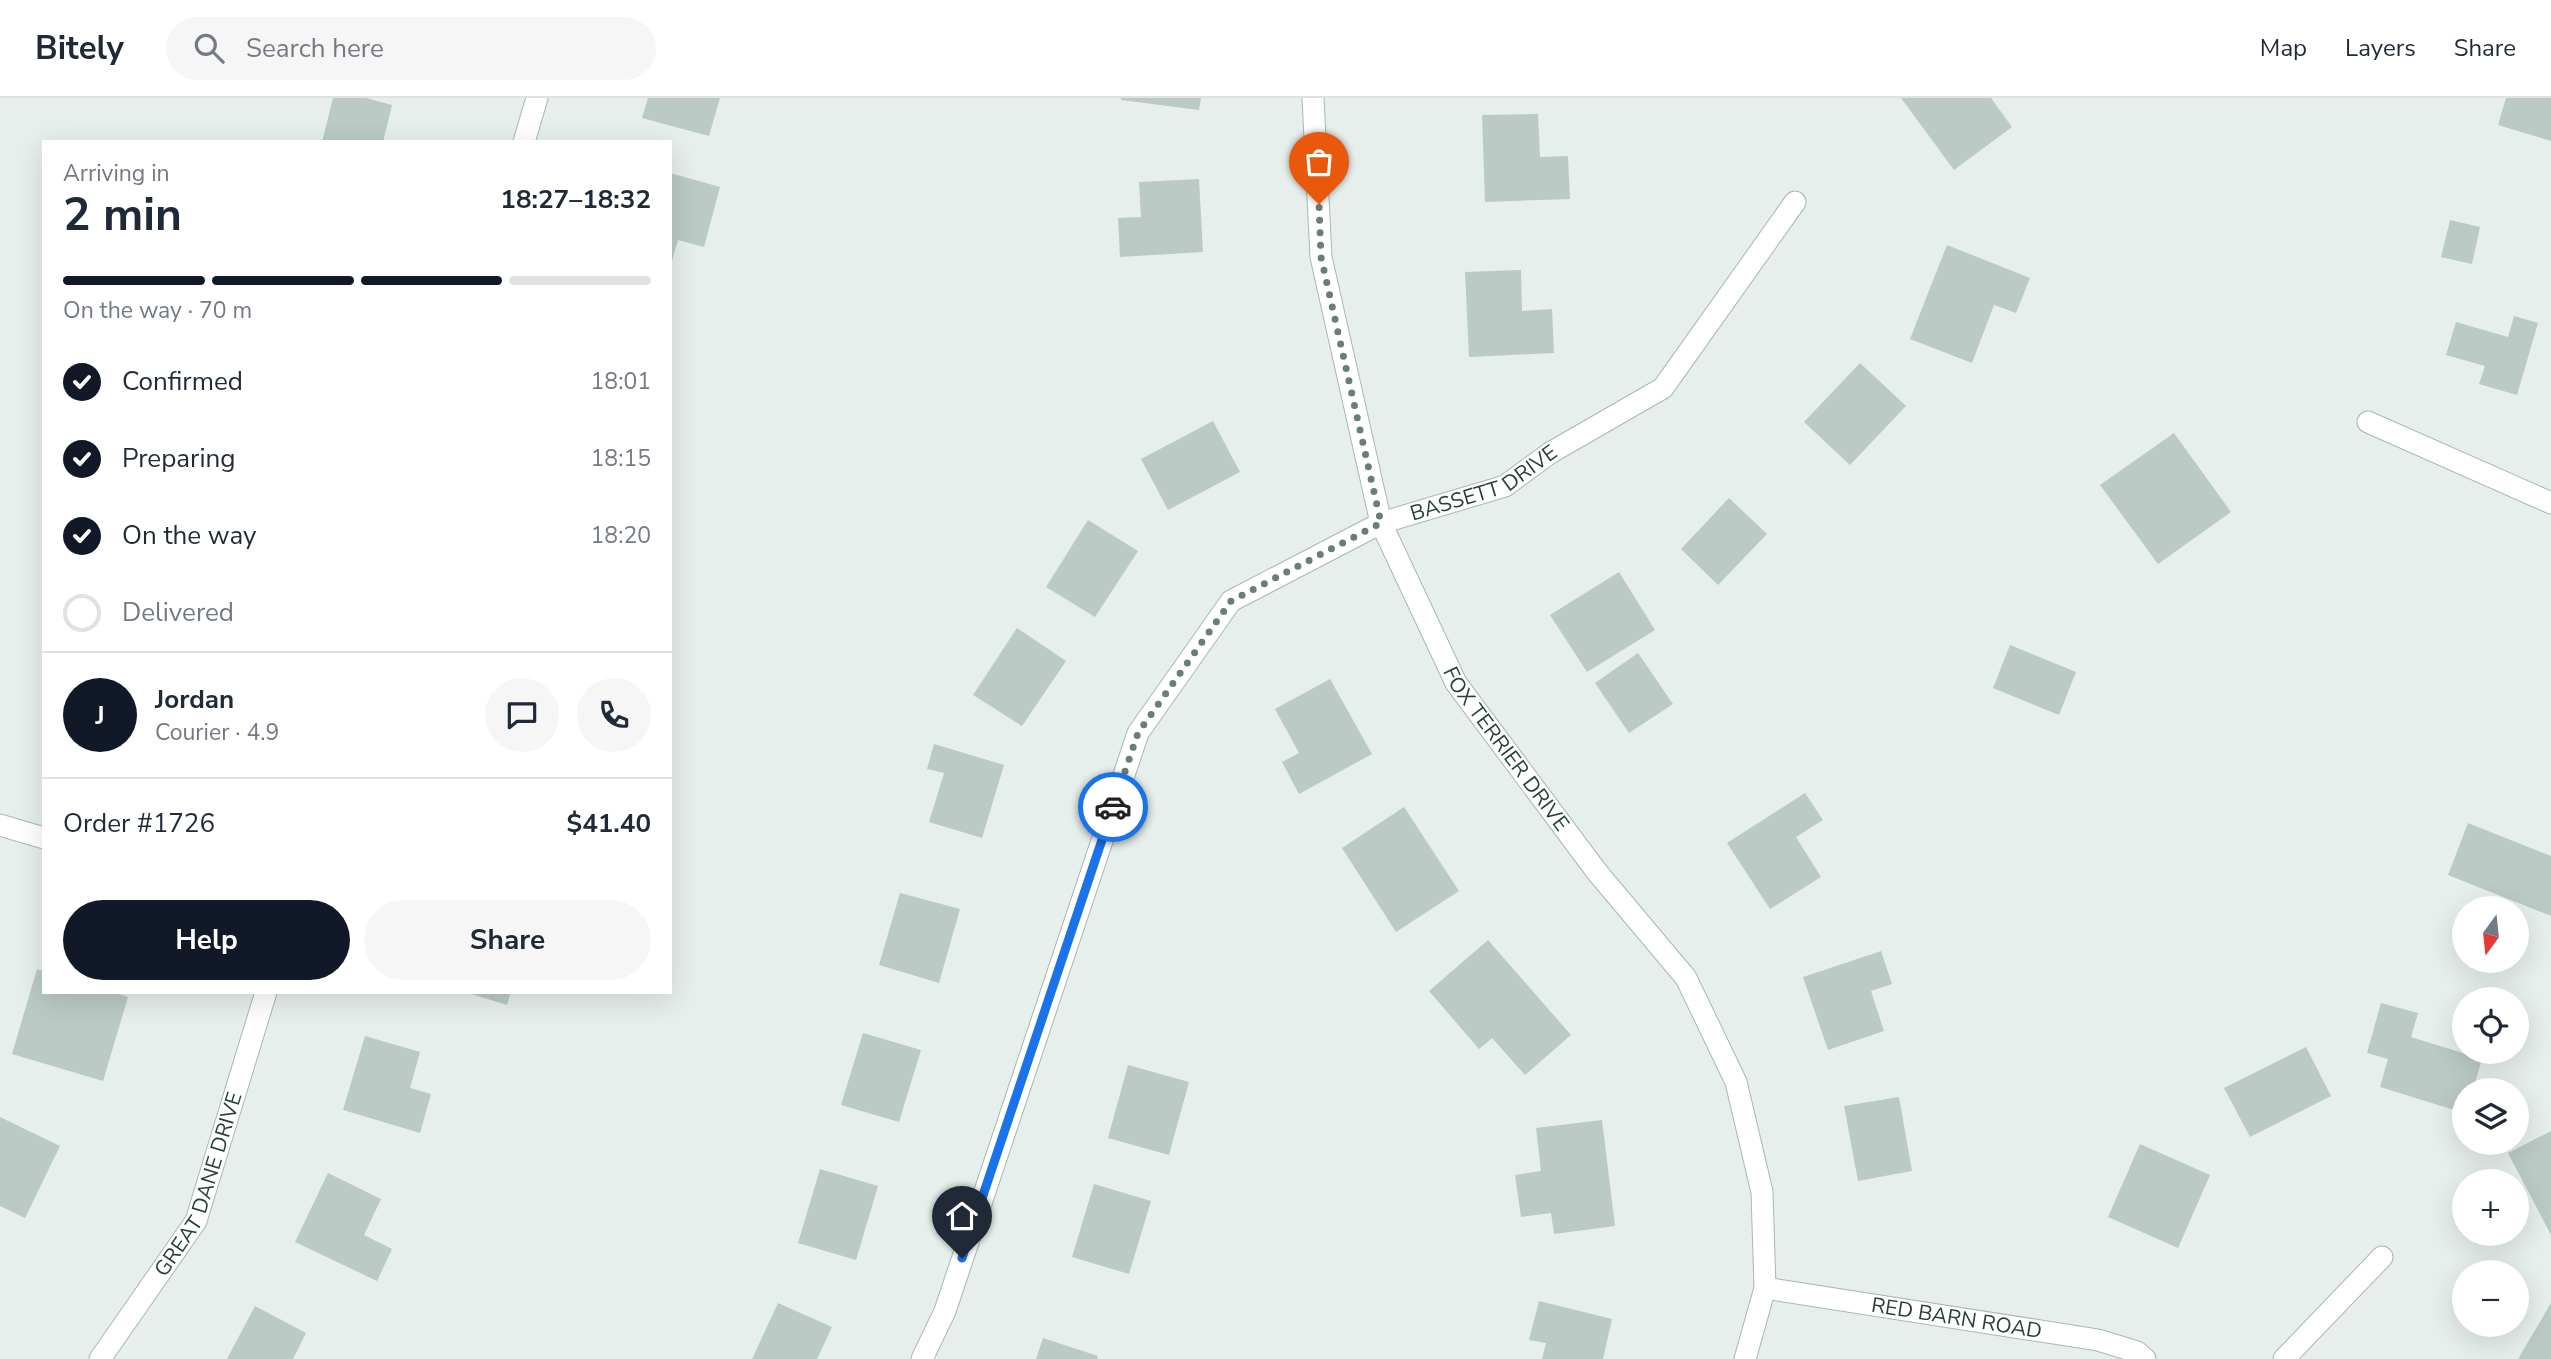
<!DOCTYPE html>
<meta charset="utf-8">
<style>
body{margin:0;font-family:"Nunito Sans",sans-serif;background:#f6f6f7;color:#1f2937;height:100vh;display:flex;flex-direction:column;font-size:26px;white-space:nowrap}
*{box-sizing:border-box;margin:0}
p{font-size:23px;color:#747a83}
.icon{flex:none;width:38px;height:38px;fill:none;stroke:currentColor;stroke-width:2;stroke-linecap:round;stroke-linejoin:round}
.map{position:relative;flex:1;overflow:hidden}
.side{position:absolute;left:42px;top:42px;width:630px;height:854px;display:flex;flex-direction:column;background:#fff;border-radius:0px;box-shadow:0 7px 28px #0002}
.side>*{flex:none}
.needle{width:46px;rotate:195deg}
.controls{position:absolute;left:2452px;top:798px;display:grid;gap:14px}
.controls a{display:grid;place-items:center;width:77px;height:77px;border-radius:50%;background:#fff;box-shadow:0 7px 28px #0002;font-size:35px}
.pin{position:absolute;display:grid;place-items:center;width:60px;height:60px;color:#fff;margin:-72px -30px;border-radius:50% 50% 50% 0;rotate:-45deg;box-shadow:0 0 7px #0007}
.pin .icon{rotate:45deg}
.courier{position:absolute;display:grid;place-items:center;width:70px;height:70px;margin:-35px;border:5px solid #1a73e8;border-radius:50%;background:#fff;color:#222;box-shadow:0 2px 9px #0007}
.summary em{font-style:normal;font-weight:700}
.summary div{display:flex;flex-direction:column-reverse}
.summary{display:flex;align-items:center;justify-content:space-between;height:119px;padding:0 21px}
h1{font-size:46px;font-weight:700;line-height:52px}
.bar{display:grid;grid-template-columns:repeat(4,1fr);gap:10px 7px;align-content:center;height:84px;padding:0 21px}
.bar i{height:9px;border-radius:5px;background:#e0e1e3}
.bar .on{background:#111827}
.bar p{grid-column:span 4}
.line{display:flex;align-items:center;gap:18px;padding:0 21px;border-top:2px solid #e0e1e3}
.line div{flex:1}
.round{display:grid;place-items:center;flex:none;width:74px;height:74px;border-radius:37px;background:#f6f6f7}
ol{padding:0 21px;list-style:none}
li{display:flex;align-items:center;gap:21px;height:77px}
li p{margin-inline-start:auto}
li .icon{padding:7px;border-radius:50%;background:#111827;color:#fff;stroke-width:4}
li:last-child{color:#747a83}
li i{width:38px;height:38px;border:4px solid #e0e1e3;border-radius:50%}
.primary-button{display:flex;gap:14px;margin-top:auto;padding:14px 21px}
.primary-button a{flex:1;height:80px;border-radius:42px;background:#111827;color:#fff;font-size:28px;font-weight:700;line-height:80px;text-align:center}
.primary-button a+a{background:#f6f6f7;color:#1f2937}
header{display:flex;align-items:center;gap:42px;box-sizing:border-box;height:98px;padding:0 35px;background:#fff;border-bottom:2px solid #e0e1e3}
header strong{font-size:33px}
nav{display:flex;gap:38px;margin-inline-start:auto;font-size:24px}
.search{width:490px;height:63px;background:#f6f6f7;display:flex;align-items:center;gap:18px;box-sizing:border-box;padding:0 24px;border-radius:38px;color:#747a83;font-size:26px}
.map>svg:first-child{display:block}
.building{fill:#bbcac4}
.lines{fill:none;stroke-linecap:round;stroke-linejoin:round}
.minor-casing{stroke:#a8b8b2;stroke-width:23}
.minor{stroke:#fff;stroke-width:21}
.done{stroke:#687f78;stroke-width:7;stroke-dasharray:0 12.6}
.route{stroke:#1a73e8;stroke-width:9}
.labels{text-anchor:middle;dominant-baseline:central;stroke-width:6;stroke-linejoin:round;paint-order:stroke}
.street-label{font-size:21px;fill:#24423a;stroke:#f7fbf9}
</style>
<header>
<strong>Bitely</strong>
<div class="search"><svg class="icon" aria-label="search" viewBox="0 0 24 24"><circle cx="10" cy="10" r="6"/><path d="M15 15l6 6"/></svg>Search here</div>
<nav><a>Map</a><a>Layers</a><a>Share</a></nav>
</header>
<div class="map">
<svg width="2551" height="1261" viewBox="0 0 2551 1261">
<rect width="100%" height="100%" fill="#e6efeb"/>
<g class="building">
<path d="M333,0H366L392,7L383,44H322Z"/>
<path d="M648,0H720L709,38L642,20Z"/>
<path d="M1121,0H1201L1199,12L1121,2Z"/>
<path d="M1901,0H1991L2012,29L1954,72Z"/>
<path d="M2506,0H2551V43L2498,27Z"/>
<path d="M1538,16L1540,59L1568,58L1570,101L1485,104L1482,17Z"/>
<path d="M670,75L720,89L704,149L678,142L671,166Z"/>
<path d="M1199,81L1203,154L1120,159L1118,120L1141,119L1139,84Z"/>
<path d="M2450,122L2480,129L2472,166L2441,159Z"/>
<path d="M1947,147L2030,180L2016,215L1994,207L1972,265L1910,241Z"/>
<path d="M1521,172L1522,213L1552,211L1554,255L1469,259L1465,174Z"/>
<path d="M2514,218L2538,225L2517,297L2479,286L2485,268L2446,257L2456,224L2508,239Z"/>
<path d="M1860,265L1906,308L1850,367L1804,324Z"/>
<path d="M1213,323L1240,374L1168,412L1141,361Z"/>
<path d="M2174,335L2231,414L2158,466L2100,387Z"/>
<path d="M1729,400L1767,436L1718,487L1681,451Z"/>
<path d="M1088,422L1138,453L1095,519L1046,489Z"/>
<path d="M1619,474L1655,532L1587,574L1550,517Z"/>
<path d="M1017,530L1066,563L1022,628L973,597Z"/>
<path d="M2010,547L2076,574L2059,617L1993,590Z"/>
<path d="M1638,555L1673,606L1629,635L1595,585Z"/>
<path d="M1330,581L1372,656L1299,696L1282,664L1299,655L1275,611Z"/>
<path d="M934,646L1004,667L982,740L929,724L944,675L927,671Z"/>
<path d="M1805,695L1823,722L1796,739L1821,779L1770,811L1727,745Z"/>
<path d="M1404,709L1459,793L1396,834L1342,750Z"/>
<path d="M2468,725L2551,758V818L2448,777Z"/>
<path d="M900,795L960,811L939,885L879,867Z"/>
<path d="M1488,842L1571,937L1525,977L1492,940L1479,951L1429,893Z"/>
<path d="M1881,853L1892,886L1871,893L1884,933L1828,952L1803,879Z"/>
<path d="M37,871L44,873V894H113L128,899L103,983L12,956Z"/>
<path d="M465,894H511L507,907Z"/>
<path d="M2381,905L2418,915L2411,939L2482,961L2473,992H2464V1015L2380,989L2388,961L2367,955Z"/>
<path d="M863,935L921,952L899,1024L841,1007Z"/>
<path d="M365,938L420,954L410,990L431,996L420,1035L343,1012Z"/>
<path d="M2306,949L2331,998L2250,1039L2224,990Z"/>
<path d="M1128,967L1189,984L1169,1057L1108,1040Z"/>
<path d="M1899,999L1912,1073L1858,1083L1844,1008Z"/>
<path d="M0,1019L60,1048L25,1120L0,1108Z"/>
<path d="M1602,1022L1615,1128L1554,1136L1551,1115L1521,1119L1515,1077L1541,1073L1536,1030Z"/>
<path d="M2551,1033V1137L2508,1055Z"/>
<path d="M2140,1046L2210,1077L2178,1150L2108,1119Z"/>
<path d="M820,1071L878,1088L856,1162L798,1145Z"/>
<path d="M328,1075L381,1101L364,1137L392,1151L377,1183L295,1144Z"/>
<path d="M1094,1086L1151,1103L1129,1176L1072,1159Z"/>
<path d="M1539,1203L1612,1221L1603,1261H1542L1546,1245L1529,1242Z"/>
<path d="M778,1205L832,1229L817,1261H752Z"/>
<path d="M2551,1205V1261H2518Z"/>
<path d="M255,1208L306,1235L293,1261H227Z"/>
<path d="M1043,1240L1098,1258L1097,1261H1036Z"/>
</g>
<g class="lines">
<defs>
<g id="minor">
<path id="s1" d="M1313,0L1321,159L1381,425L1456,585L1597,774L1686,880L1736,984L1762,1094L1765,1190L1745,1261"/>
<path d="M524,44L537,0"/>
<path d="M2368,324L2551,405"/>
<path d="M0,727L44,740"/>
<path id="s2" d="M1765,1190L2098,1242L2137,1254L2145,1261"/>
<path id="s3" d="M100,1261L196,1123L266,894"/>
<path id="s4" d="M922,1261L945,1213L1138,635L1231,503L1381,425L1505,388L1550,355L1663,290L1795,104"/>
<path d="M2284,1261L2382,1159"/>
</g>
</defs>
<use href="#minor" class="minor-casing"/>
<use href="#minor" class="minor"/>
</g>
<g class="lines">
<path class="done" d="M1113,709L1138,635L1231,503L1381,425L1321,159L1319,106"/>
<path class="route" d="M962,1160L1113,709"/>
</g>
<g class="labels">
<g class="street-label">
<text stroke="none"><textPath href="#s4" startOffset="1104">BASSETT DRIVE</textPath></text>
<text stroke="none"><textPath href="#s1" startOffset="691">FOX TERRIER DRIVE</textPath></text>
<text stroke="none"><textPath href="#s3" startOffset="203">GREAT DANE DRIVE</textPath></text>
<text stroke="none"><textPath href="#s2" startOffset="194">RED BARN ROAD</textPath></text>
</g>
</g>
</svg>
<div class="controls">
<a><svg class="needle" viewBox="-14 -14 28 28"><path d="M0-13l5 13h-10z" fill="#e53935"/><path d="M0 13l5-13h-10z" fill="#747a83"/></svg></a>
<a><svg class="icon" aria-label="locate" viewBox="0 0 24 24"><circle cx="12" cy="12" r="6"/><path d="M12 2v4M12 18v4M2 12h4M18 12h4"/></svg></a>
<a><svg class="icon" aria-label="layers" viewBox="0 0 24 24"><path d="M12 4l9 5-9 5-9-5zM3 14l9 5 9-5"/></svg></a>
<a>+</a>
<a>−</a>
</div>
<div class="pin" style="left:1319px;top:106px;background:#ea580c"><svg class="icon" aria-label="bag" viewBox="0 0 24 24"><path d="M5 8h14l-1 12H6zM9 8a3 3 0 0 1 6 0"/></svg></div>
<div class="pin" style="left:962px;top:1160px;background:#1f2937"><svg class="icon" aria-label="home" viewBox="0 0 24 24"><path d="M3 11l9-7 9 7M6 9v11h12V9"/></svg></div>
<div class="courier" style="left:1113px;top:709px"><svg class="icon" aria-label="car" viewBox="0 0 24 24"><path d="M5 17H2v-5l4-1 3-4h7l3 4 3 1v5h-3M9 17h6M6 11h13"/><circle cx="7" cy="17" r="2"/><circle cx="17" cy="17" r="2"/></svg></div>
<section class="side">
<div class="summary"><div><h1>2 min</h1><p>Arriving in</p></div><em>18:27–18:32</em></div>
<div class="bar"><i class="on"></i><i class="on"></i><i class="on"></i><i></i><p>On the way · 70 m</p></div>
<ol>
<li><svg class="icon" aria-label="check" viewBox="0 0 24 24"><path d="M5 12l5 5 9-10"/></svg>Confirmed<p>18:01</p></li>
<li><svg class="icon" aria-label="check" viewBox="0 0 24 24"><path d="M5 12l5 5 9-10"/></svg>Preparing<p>18:15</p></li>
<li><svg class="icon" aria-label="check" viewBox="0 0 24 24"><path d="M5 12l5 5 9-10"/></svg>On the way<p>18:20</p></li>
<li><i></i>Delivered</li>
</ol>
<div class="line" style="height:126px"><b class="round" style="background:#111827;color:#fff">J</b><div><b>Jordan</b><p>Courier · 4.9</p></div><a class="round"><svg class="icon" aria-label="chat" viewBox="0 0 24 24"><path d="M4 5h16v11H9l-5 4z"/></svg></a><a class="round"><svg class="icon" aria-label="phone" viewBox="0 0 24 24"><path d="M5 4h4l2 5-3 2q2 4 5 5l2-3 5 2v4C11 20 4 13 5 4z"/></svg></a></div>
<div class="line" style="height:91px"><div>Order #1726</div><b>$41.40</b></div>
<div class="primary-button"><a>Help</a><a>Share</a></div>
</section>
</div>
